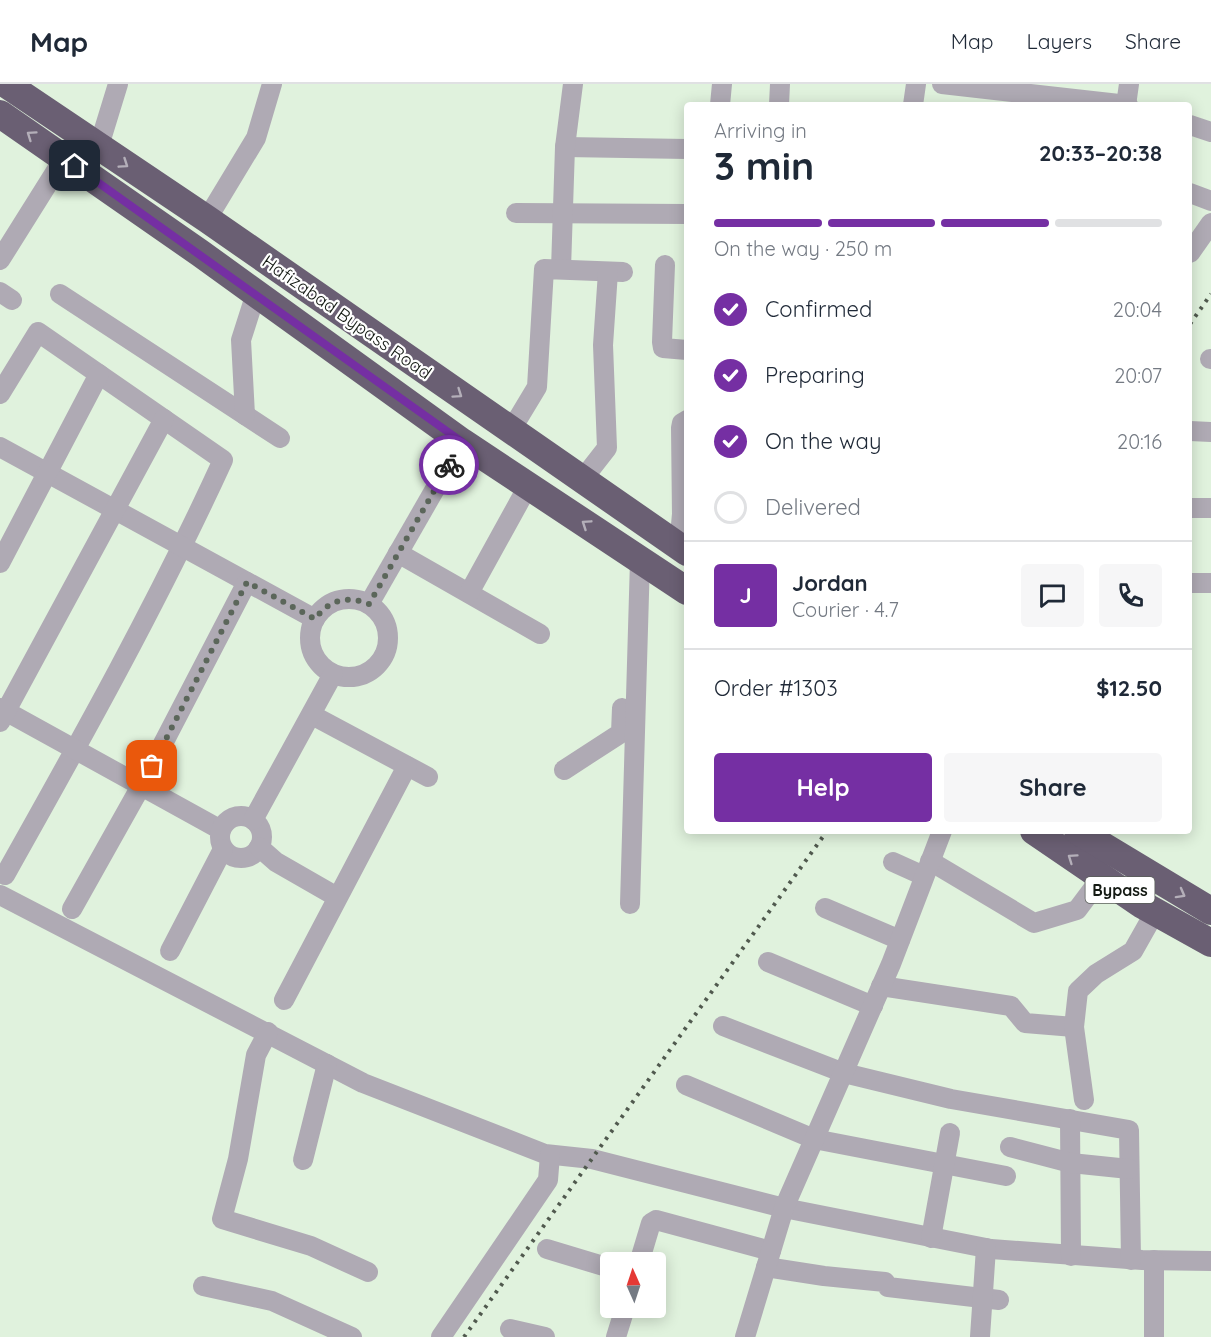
<!DOCTYPE html>
<meta charset="utf-8">
<style>
body{margin:0;font-family:Quicksand,sans-serif;background:#f6f6f7;color:#1f2937;height:100vh;display:flex;flex-direction:column;font-size:22px;white-space:nowrap}
*{box-sizing:border-box;margin:0}
p{font-size:20px;color:#747a83}
.icon{flex:none;width:33px;height:33px;fill:none;stroke:currentColor;stroke-width:2;stroke-linecap:round;stroke-linejoin:round}
.map{position:relative;flex:1;overflow:hidden}
.drawer{position:absolute;left:684px;top:18px;width:508px;height:732px;display:flex;flex-direction:column;background:#fff;border-radius:6px;box-shadow:0 3px 15px #0003}
.drawer>*{flex:none}
.needle{width:39px;rotate:357deg}
.tools{position:absolute;left:600px;top:1168px;display:grid;gap:12px}
.tools a{display:grid;place-items:center;width:66px;height:66px;border-radius:6px;background:#fff;box-shadow:0 3px 15px #0003;font-size:30px}
.pin{position:absolute;display:grid;place-items:center;width:51px;height:51px;color:#fff;margin:-26px;border-radius:12px;box-shadow:0 3px 9px #0006}
.courier{position:absolute;display:grid;place-items:center;width:60px;height:60px;margin:-30px;border:4px solid #752fa3;border-radius:50%;background:#fff;color:#222;box-shadow:0 2px 8px #0007}
.summary em{font-style:normal;font-weight:700}
.summary div{display:flex;flex-direction:column-reverse}
.summary{display:flex;align-items:center;justify-content:space-between;height:102px;padding:0 30px}
h1{font-size:39px;font-weight:700;line-height:45px}
.bar{display:grid;grid-template-columns:repeat(4,1fr);gap:9px 6px;align-content:center;height:72px;padding:0 30px}
.bar i{height:8px;border-radius:4px;background:#e0e1e3}
.bar .current{background:#752fa3}
.bar p{grid-column:span 4}
.line{display:flex;align-items:center;gap:15px;padding:0 30px;border-top:2px solid #e0e1e3}
.line div{flex:1}
.round{display:grid;place-items:center;flex:none;width:63px;height:63px;border-radius:6px;background:#f6f6f7}
ol{padding:0 30px;list-style:none}
li{display:flex;align-items:center;gap:18px;height:66px}
li p{margin-inline-start:auto}
li .icon{padding:6px;border-radius:50%;background:#752fa3;color:#fff;stroke-width:4}
li:last-child{color:#747a83}
li i{width:33px;height:33px;border:3px solid #e0e1e3;border-radius:50%}
.primary-button{display:flex;gap:12px;margin-top:auto;padding:12px 30px}
.primary-button a{flex:1;height:69px;border-radius:6px;background:#752fa3;color:#fff;font-size:24px;font-weight:700;line-height:69px;text-align:center}
.primary-button a+a{background:#f6f6f7;color:#1f2937}
header{display:flex;align-items:center;gap:36px;box-sizing:border-box;height:84px;padding:0 30px;background:#fff;border-bottom:2px solid #e0e1e3}
header strong{font-size:28px}
nav{display:flex;gap:33px;margin-inline-start:auto;font-size:21px}
.map>svg:first-child{display:block}
.lines{fill:none;stroke-linecap:round;stroke-linejoin:round}
.minor{stroke:#afaab4;stroke-width:20}
.highway{stroke:#6a5f73;stroke-width:28}
.rail{stroke:#50594e;stroke-width:4;stroke-dasharray:3 6;stroke-linecap:butt}
.oneway{stroke:#b4afb9}
.done{stroke:#5b665a;stroke-width:6;stroke-dasharray:0 10.8}
.route{stroke:#752fa3;stroke-width:8}
.labels{text-anchor:middle;dominant-baseline:central;stroke-width:4.5;stroke-linejoin:round;paint-order:stroke}
.shield{fill:#fff;stroke:#5a5f5a;stroke-width:1.5}
.shield-label{font-size:16px;font-weight:bold;fill:#141a13}
.street-label{font-size:18px;fill:#141a13;stroke:#fff}
</style>
<header>
<strong>Map</strong>
<nav><a>Map</a><a>Layers</a><a>Share</a></nav>
</header>
<div class="map">
<svg width="1211" height="1253" viewBox="0 0 1211 1253">
<rect width="100%" height="100%" fill="#e0f2dd"/>
<g class="lines">
<g class="minor">
<path d="M942,0L1128,21"/>
<path d="M720,21L722,0"/>
<path d="M779,21L780,0"/>
<path d="M913,21L916,0"/>
<path d="M1126,21L1129,0"/>
<path d="M1190,41L1211,48"/>
<path d="M99,62L118,0"/>
<path d="M565,63L687,65"/>
<path d="M1190,109L1211,117"/>
<path d="M516,129L687,130"/>
<path d="M207,135L256,54L272,0"/>
<path d="M1190,169L1211,139"/>
<path d="M0,176L64,74"/>
<path d="M665,181L662,258L663,264L687,266"/>
<path d="M561,185L565,63L573,0"/>
<path d="M0,208L12,216"/>
<path d="M60,210L280,354"/>
<path d="M1210,275H1211"/>
<path d="M0,310L38,248L223,376C158,518 82,654 5,791"/>
<path d="M245,331L241,256L256,209"/>
<path d="M511,346L537,303L544,185L623,188"/>
<path d="M1190,347L1211,348"/>
<path d="M0,363L315,535"/>
<path d="M582,396L607,364L603,261L608,188"/>
<path d="M1190,424H1211"/>
<path d="M679,463L682,430L681,344L682,339L687,336"/>
<path d="M398,469L540,550"/>
<path d="M0,479L99,290"/>
<path d="M1190,499H1211"/>
<path d="M469,509L528,402"/>
<circle cx="349" cy="554" r="39"/>
<path d="M369,520L462,358"/>
<path d="M0,624L221,746"/>
<path d="M312,631L428,693"/>
<path d="M0,638L164,335"/>
<path d="M564,686L621,649L622,624"/>
<circle cx="241" cy="753" r="21"/>
<path d="M253,736L333,590"/>
<path d="M259,763L276,778L337,813"/>
<path d="M930,777L1034,839L1077,826L1101,794"/>
<path d="M893,778L924,792"/>
<path d="M0,811L363,999L545,1070L592,1075L784,1124L991,1165L1142,1176L1211,1177"/>
<path d="M630,820L640,476"/>
<path d="M825,824L900,856"/>
<path d="M72,825L141,702L247,498"/>
<path d="M170,867L223,765"/>
<path d="M768,878L873,922"/>
<path d="M881,902L1011,922L1025,939L1074,943"/>
<path d="M284,916L407,682"/>
<path d="M723,942L844,989L951,1015L1129,1046L1131,1176"/>
<path d="M268,948L256,971L238,1075L222,1135L311,1162L368,1188"/>
<path d="M686,1001L814,1055L1006,1092"/>
<path d="M1084,1016L1074,943L1078,907L1096,890L1133,867L1155,828"/>
<path d="M1070,1035L1071,1172"/>
<path d="M1010,1063L1071,1079L1129,1085"/>
<path d="M303,1076L327,980"/>
<path d="M931,1154L950,1049"/>
<path d="M547,1165L610,1184"/>
<path d="M1154,1176V1253"/>
<path d="M639,1179L651,1139L656,1136L771,1167"/>
<path d="M766,1183L824,1192L885,1198L888,1203L999,1216"/>
<path d="M203,1202L272,1217L352,1253"/>
<path d="M510,1245L545,1253"/>
<path d="M441,1253L548,1096L550,1071"/>
<path d="M616,1253L625,1224"/>
<path d="M745,1253L784,1124L891,880L942,747"/>
<path d="M980,1253L986,1164"/>
</g>
<g class="highway">
<path d="M6,0L207,135L687,468"/>
<path d="M0,30L200,169L462,358L687,507"/>
<path d="M1034,747L1141,820L1211,859"/>
<path d="M1078,747L1211,827"/>
</g>
<g class="rail">
<path d="M1190,240L1211,210"/>
<path d="M464,1253L827,747"/>
</g>
</g>
<defs><path id="oneway-chevron" d="M-2-3.5L2.5 0L-2 3.5" fill="none" stroke-width="1.6" stroke-linecap="round" stroke-linejoin="round" transform="scale(1.5)"/></defs>
<g class="oneway">
<use href="#oneway-chevron" transform="translate(31 51) rotate(-145)"/>
<use href="#oneway-chevron" transform="translate(124 80) rotate(34)"/>
<use href="#oneway-chevron" transform="translate(458 310) rotate(35)"/>
<use href="#oneway-chevron" transform="translate(586 440) rotate(-146)"/>
<use href="#oneway-chevron" transform="translate(1072 774) rotate(-145)"/>
<use href="#oneway-chevron" transform="translate(1181 810) rotate(29)"/>
</g>
<g class="lines">
<path class="done" d="M152,682L247,498L315,535C329,516 347,511 369,520L449,381"/>
<path class="route" d="M75,82L462,358L449,381"/>
</g>
<g class="labels">
<rect class="shield" x="1085.5" y="793" width="69" height="26" rx="4.5"/>
<g class="shield-label">
<text x="1120" y="806">Bypass</text>
</g>
<g class="street-label">
<text transform="translate(347 233) rotate(35)">Hafizabad Bypass Road</text>
</g>
</g>
</svg>
<div class="tools">
<a><svg class="needle" viewBox="-14 -14 28 28"><path d="M0-13l5 13h-10z" fill="#e53935"/><path d="M0 13l5-13h-10z" fill="#747a83"/></svg></a>
</div>
<div class="pin" style="left:152px;top:682px;background:#ea580c"><svg class="icon" aria-label="bag" viewBox="0 0 24 24"><path d="M5 8h14l-1 12H6zM9 8a3 3 0 0 1 6 0"/></svg></div>
<div class="pin" style="left:75px;top:82px;background:#1f2937"><svg class="icon" aria-label="home" viewBox="0 0 24 24"><path d="M3 11l9-7 9 7M6 9v11h12V9"/></svg></div>
<div class="courier" style="left:449px;top:381px"><svg class="icon" aria-label="bike" viewBox="0 0 24 24"><circle cx="6" cy="16" r="4"/><circle cx="18" cy="16" r="4"/><path d="M6 16l4-8h5l3 8M10 8l3 8H6M13 5h3"/></svg></div>
<section class="drawer">
<div class="summary"><div><h1>3 min</h1><p>Arriving in</p></div><em>20:33–20:38</em></div>
<div class="bar"><i class="current"></i><i class="current"></i><i class="current"></i><i></i><p>On the way · 250 m</p></div>
<ol>
<li><svg class="icon" aria-label="check" viewBox="0 0 24 24"><path d="M5 12l5 5 9-10"/></svg>Confirmed<p>20:04</p></li>
<li><svg class="icon" aria-label="check" viewBox="0 0 24 24"><path d="M5 12l5 5 9-10"/></svg>Preparing<p>20:07</p></li>
<li><svg class="icon" aria-label="check" viewBox="0 0 24 24"><path d="M5 12l5 5 9-10"/></svg>On the way<p>20:16</p></li>
<li><i></i>Delivered</li>
</ol>
<div class="line" style="height:108px"><b class="round" style="background:#752fa3;color:#fff">J</b><div><b>Jordan</b><p>Courier · 4.7</p></div><a class="round"><svg class="icon" aria-label="chat" viewBox="0 0 24 24"><path d="M4 5h16v11H9l-5 4z"/></svg></a><a class="round"><svg class="icon" aria-label="phone" viewBox="0 0 24 24"><path d="M5 4h4l2 5-3 2q2 4 5 5l2-3 5 2v4C11 20 4 13 5 4z"/></svg></a></div>
<div class="line" style="height:78px"><div>Order #1303</div><b>$12.50</b></div>
<div class="primary-button"><a>Help</a><a>Share</a></div>
</section>
</div>
